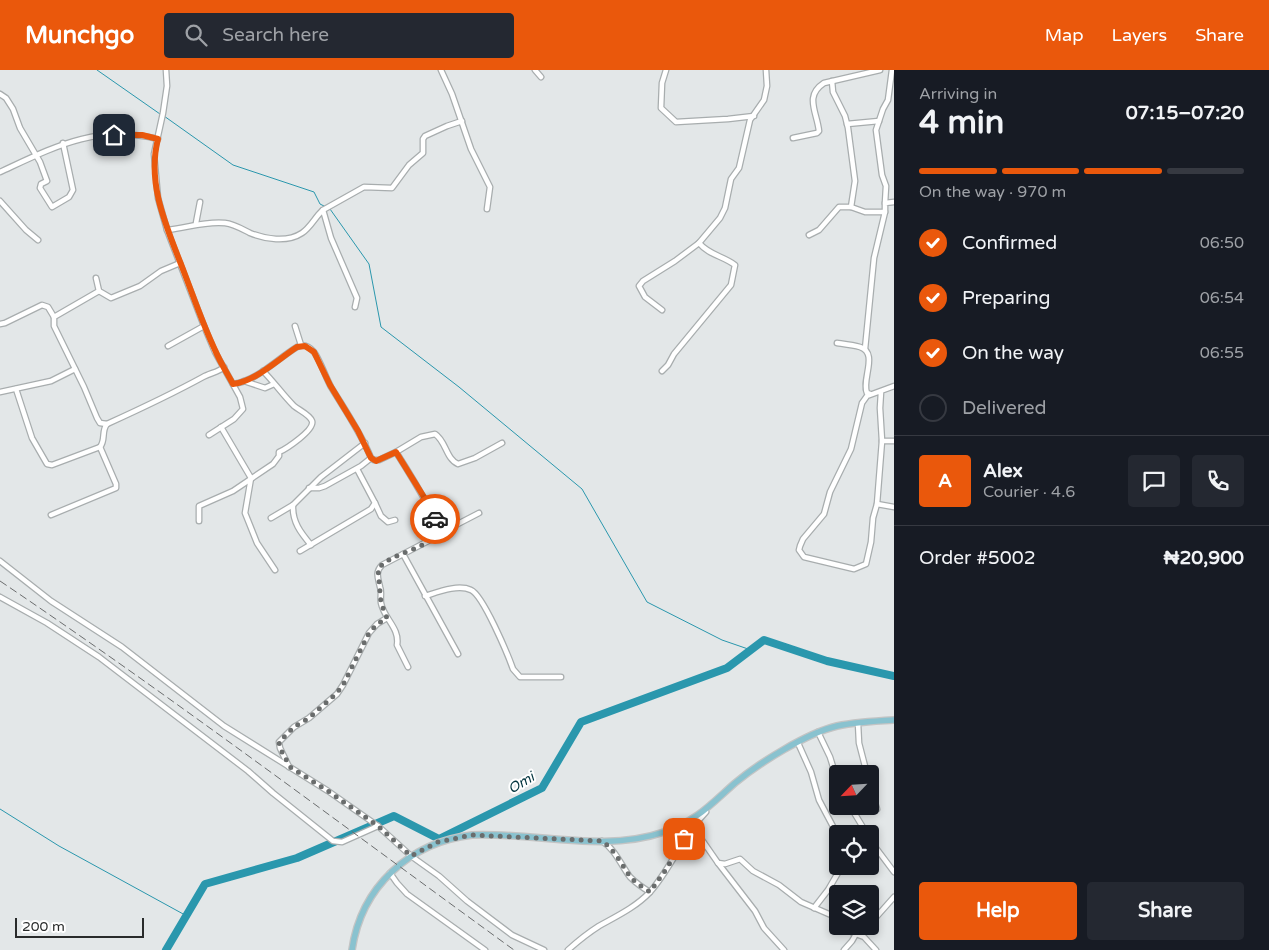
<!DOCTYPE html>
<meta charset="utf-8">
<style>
body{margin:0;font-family:"Varela Round",sans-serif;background:#242831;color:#f1f3f6;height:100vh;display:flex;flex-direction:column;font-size:19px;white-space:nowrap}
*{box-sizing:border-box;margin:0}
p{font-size:16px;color:#9ea1a6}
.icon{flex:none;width:28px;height:28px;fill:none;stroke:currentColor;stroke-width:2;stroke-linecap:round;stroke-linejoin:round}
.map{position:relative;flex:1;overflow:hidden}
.panel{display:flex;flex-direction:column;background:#171b24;width:375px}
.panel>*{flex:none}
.needle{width:32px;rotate:245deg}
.tools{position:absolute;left:829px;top:695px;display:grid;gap:10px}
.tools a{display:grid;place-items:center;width:50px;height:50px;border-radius:5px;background:#171b24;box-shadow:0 2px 8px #0003;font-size:25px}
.scale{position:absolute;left:15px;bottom:12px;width:129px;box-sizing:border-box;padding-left:5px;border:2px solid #292b2b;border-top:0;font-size:14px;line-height:18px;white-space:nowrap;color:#292b2b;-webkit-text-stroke:4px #fff;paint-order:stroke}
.pin{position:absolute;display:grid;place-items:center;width:42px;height:42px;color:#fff;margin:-21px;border-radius:10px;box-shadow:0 2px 8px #0006}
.courier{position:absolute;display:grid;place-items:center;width:50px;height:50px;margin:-25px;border:4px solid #ea580c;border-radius:50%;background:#fff;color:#222;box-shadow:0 1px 6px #0007}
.head em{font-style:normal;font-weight:700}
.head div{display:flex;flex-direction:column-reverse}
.head{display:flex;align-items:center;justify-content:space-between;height:85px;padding:0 25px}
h1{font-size:32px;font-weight:700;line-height:38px}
.bar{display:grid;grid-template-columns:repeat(4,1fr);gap:8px 5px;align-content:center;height:60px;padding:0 25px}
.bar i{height:6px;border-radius:4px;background:#363941}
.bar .on{background:#ea580c}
.bar p{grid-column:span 4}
.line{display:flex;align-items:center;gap:12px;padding:0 25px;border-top:1px solid #363941}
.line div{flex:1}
.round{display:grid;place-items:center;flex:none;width:52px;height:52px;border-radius:5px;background:#242831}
ol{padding:0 25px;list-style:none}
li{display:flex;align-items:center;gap:15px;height:55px}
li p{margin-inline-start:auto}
li .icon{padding:5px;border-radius:50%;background:#ea580c;color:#fff;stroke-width:4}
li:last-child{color:#9ea1a6}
li i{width:28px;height:28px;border:2px solid #363941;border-radius:50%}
.button{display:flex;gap:10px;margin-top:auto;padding:10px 25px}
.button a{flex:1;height:58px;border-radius:5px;background:#ea580c;color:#fff;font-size:20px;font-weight:700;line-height:58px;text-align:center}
.button a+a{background:#242831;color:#f1f3f6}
header{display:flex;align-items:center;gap:30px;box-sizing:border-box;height:70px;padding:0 25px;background:#ea580c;color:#fff}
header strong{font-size:24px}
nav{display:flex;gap:28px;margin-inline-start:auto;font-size:18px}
.search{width:350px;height:45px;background:#242831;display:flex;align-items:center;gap:12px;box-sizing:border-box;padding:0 18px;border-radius:5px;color:#9ea1a6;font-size:19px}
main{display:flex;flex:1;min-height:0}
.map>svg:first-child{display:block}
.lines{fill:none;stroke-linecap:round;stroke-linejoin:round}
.stream{stroke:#2a97ad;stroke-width:1}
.river{stroke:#2a97ad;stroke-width:8}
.minor-casing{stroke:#a8adae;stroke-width:7}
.major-casing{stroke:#c3c4c4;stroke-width:8}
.minor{stroke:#fff;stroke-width:4.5}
.major{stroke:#89c2cf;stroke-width:5.5}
.rail{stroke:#6b6d6e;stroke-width:1;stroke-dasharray:8 4;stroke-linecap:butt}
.done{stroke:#6a6d6d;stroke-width:5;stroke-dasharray:0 9}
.route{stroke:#ea580c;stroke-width:6}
.labels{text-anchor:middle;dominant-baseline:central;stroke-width:4;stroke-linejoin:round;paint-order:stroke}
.water-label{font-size:14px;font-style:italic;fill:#01333d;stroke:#fff}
</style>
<header>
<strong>Munchgo</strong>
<div class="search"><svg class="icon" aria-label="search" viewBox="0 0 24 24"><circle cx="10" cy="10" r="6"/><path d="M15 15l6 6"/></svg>Search here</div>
<nav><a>Map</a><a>Layers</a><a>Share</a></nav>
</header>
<main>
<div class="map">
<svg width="894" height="880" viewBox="0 0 894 880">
<rect width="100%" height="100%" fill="#e3e7e8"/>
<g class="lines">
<g class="stream">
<path d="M97,0L160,44"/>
<path d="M164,46L233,95L314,122L320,134L326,137"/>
<path d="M330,139L369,194L381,257L459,317L582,419L647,532L722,570L751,580"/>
<path d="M0,739L59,776L185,845"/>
</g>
<path class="river" d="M166,880L205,814L297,788L394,746L439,769L542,718L581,652L727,598L764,570L827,591L894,606"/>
<defs>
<g id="minor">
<path d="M166,0L167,16L163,43L154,84L158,128L167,160L204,256L215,282L240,327L243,339L234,349L209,365"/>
<path d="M441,0L452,24L471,79L490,117L487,139"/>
<path d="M535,0L541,7"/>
<path d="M666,0L662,13L661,38L676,52L728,49L754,46"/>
<path d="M0,24L6,28L13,39L20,58L40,92L47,111L41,114L40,118L52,137L69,127L73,120L63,73"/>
<path d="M847,54L879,51"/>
<path d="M793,68L817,63L819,61C817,42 804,26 824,13L880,0"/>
<path d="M0,102C54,77 96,54 158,69"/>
<path d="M0,131L26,160L38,170"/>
<path d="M885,133L886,116L882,105L876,60L883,39L888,30L892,0"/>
<path d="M851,137L865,142H885L874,188L865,279"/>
<path d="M323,140L331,168L357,228L355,237"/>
<path d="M885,142V133L894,132"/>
<path d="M196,153L200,132"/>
<path d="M167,160C188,158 203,151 225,153C234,154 242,159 250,163C265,169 287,173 302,163C311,157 315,147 323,140L364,117L392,118L409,95L423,83V69L425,66L447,56L462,51"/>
<path d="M809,165L819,160L839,137H851L855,111L848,58L845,46L833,22L832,11"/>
<path d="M96,208L99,221L111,228L140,216L161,201L180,193"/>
<path d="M99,221L54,247V256L84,317L97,348L100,353L107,354"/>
<path d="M662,240L645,227L639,216L643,211L675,191L699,173L720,148L725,138L731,109L739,98L750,50L764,30L767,16L766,0"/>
<path d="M0,254L5,253L42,235L48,237L54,247"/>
<path d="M295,256L301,275"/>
<path d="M837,273C844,274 853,275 860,277C879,283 861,310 867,323L870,324"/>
<path d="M168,276L204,256"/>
<path d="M662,301L668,295L674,284L731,215L735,195C723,186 709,185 699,173"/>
<path d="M244,311L265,318L274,314"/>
<path d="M233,314C257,311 277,289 297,277C303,274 309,276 314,282C321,292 325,306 331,317C345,340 361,363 371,388L374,390H379L396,382C412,407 427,432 440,459L434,468L382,495C375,502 378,508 380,517C382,522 380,527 381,533C384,549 400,558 397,575L408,597"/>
<path d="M16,319L32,368L47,394L52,395L100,377C106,370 101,361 107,354C140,339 172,324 203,307C210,303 219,302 224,297"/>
<path d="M0,322L51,311L75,299"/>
<path d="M881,322L880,338L882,371L877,434L873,448L871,472L866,494L854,499L804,487L799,480L800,476L803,469L824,444L830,422L851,379L862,333L867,326L894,316"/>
<path d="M221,357L251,408L245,443L257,473L275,500"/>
<path d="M882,371H894"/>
<path d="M396,382L421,367L435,364C446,371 446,389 458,394L475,388L502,373"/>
<path d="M309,418H319L325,416L361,396L371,388"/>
<path d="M375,433L381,446L388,452L395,450"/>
<path d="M877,434L894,437"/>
<path d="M51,445L116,418V414L100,377"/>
<path d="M271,448L293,435"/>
<path d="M199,451V436L233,421L273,394L279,386V382C286,379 315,360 312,351C310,345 299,340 294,336C283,325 274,312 263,301"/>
<path d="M440,459L452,457L479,443"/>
<path d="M311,475C301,463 292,452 293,435L321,407L365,373"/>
<path d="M300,481L371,439L375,433L357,399"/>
<path d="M403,484L458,584"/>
<path d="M0,491L51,531L122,577L224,656L328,721L378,756L411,786L439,806L467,831L512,865L544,880"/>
<path d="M425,526C438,522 458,514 471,520C483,525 508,585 513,599L520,607H561"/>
<path d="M0,527L47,553L99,587L248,701L273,723L333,771L342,772L378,756"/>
<path d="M858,653L859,673L867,704"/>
<path d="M818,662L830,687L838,713"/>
<path d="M798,673L811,702L819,730L838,766"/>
<path d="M289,697L280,678L279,672L294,657L309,648L337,624L343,615L369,563L377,554L387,548"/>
<path d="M870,717L877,739"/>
<path d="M850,736L867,764"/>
<path d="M693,757L718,793L725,794L740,789L753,801L779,815L801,832L838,848"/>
<path d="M870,770L894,802"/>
<path d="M602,771C615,779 621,795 630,807C636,813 643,818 650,822"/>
<path d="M718,793L755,841L764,858L784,880"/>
<path d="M390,803L397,813L407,824L485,880"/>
<path d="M814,838L828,820L842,796"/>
<path d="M870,854L894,827"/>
<path d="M846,856L853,863L864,867L876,880"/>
<path d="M568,880C578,871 588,863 599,856C617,846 636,837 650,822C672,797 683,765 706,742"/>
<path d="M844,880L852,871L856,864L863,861L868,856"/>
</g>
<path id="major" d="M352,880C361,817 410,772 472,765C535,762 603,783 664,762C698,750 710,735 735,713C759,693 807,663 837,656C856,652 875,651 894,650"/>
</defs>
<use href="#minor" class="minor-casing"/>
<use href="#major" class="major-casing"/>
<use href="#minor" class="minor"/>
<use href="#major" class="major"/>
<path class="rail" d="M0,511C175,629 343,756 514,880"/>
</g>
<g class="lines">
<path class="done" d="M435,449L440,459C427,482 394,480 378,499L381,533L387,548L377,554L369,563L343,615L336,624L309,648L294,657L279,672L280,678L290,697L328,721L378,756L411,786L438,772L472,765L602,771C613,778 621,793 629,805C634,812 642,817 650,822L667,798L684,769"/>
<path class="route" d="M114,65H142L158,69C146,115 168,160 184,202C194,228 203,255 215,280C220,292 227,303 233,314C256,311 277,290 297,277L305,276L314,282L330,315L358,361L371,388L376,391L396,382L427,432L435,449"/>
</g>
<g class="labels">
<g class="water-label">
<text transform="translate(521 713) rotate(-31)">Omi</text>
</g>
</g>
</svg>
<div class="tools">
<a><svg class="needle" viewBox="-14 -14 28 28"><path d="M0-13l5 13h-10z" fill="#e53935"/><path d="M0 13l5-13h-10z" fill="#9ea1a6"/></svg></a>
<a><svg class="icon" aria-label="locate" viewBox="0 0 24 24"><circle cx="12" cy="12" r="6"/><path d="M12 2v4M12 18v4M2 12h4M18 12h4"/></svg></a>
<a><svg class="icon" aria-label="layers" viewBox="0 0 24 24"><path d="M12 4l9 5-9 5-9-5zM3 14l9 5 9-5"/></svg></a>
</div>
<div class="scale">200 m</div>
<div class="pin" style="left:684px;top:769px;background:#ea580c"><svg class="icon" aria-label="bag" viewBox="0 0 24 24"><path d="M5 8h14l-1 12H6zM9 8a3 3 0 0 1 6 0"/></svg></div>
<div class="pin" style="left:114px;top:65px;background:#1f2937"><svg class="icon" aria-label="home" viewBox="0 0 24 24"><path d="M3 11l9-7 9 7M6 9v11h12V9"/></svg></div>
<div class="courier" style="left:435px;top:449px"><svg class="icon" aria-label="car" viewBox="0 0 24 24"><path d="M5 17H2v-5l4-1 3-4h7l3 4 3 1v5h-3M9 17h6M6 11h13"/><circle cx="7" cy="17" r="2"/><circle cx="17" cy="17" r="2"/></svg></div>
</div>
<section class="panel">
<div class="head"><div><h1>4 min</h1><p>Arriving in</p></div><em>07:15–07:20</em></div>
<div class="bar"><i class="on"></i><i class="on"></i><i class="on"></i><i></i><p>On the way · 970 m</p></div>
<ol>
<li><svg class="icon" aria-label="check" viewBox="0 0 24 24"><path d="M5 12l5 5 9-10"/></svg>Confirmed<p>06:50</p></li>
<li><svg class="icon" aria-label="check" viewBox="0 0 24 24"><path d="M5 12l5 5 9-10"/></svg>Preparing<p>06:54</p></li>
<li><svg class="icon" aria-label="check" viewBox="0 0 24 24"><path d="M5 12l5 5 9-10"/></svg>On the way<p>06:55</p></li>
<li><i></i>Delivered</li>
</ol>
<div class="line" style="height:90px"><b class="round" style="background:#ea580c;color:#fff">A</b><div><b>Alex</b><p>Courier · 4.6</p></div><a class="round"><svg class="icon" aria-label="chat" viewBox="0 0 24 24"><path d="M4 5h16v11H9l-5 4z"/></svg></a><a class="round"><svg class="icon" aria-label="phone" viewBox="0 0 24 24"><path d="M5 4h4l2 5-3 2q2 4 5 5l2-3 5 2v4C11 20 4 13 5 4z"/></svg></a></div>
<div class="line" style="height:65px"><div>Order #5002</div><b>₦20,900</b></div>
<div class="button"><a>Help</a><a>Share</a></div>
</section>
</main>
